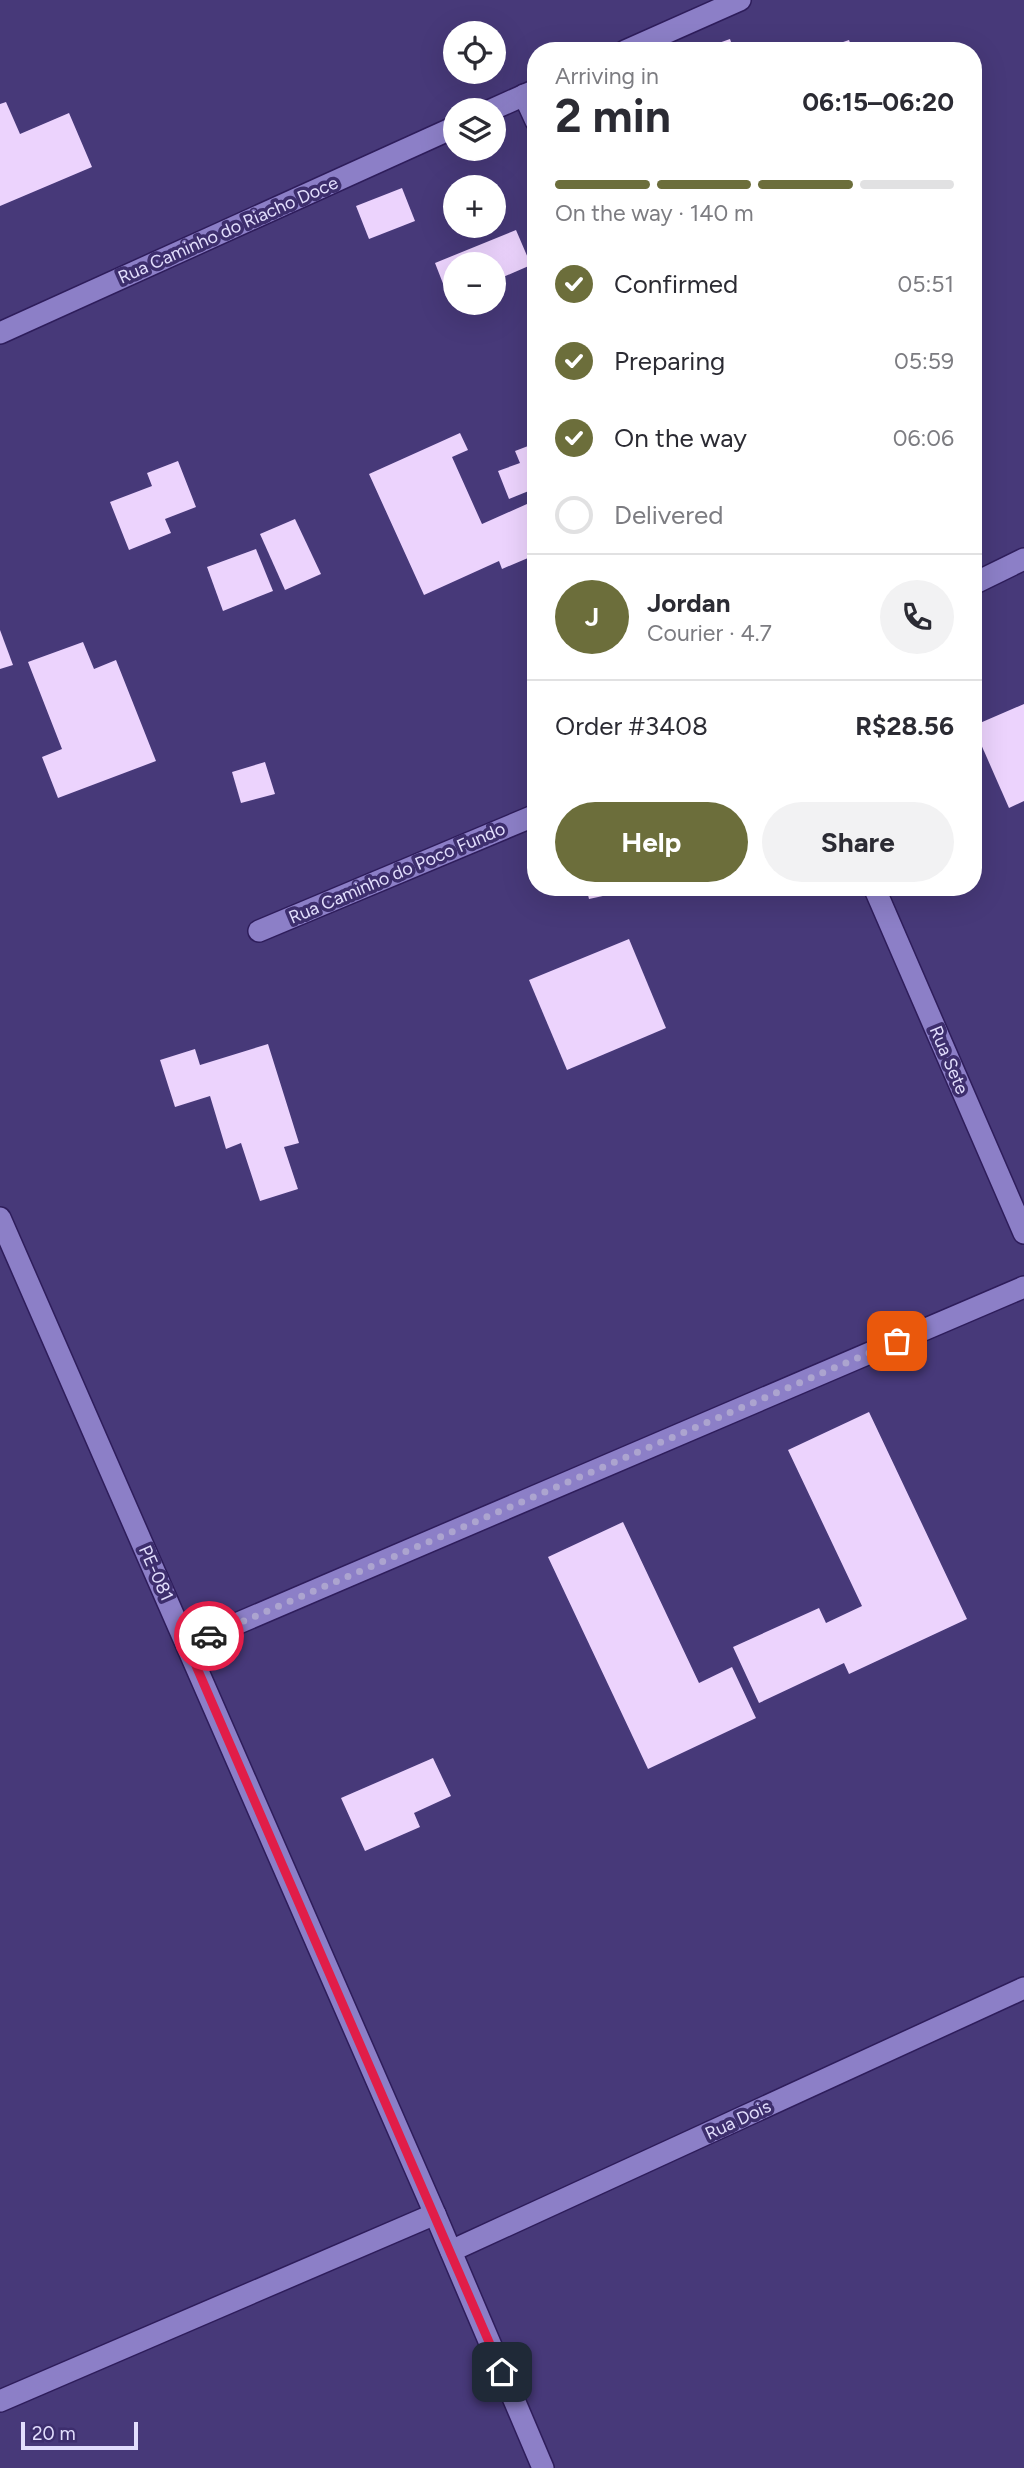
<!DOCTYPE html>
<meta charset="utf-8">
<style>
body{margin:0;font-family:Figtree,sans-serif;background:#f2f2f3;color:#2b2b33;height:100vh;display:flex;flex-direction:column;font-size:26px;white-space:nowrap}
*{box-sizing:border-box;margin:0}
p{font-size:23px;color:#7c7c81}
.icon{flex:none;width:38px;height:38px;fill:none;stroke:currentColor;stroke-width:2;stroke-linecap:round;stroke-linejoin:round}
.map{position:relative;flex:1;overflow:hidden}
.drawer{position:absolute;left:527px;top:42px;width:455px;height:854px;display:flex;flex-direction:column;background:#fff;border-radius:28px;box-shadow:0 7px 28px #0002}
.drawer>*{flex:none}
.controls{position:absolute;left:443px;top:21px;display:grid;gap:14px}
.controls a{display:grid;place-items:center;width:63px;height:63px;border-radius:50%;background:#fff;box-shadow:0 7px 28px #0002;font-size:35px}
.scale{position:absolute;left:21px;bottom:18px;width:117px;box-sizing:border-box;padding-left:7px;border:4px solid #e2defd;border-top:0;font-size:19px;line-height:24px;white-space:nowrap;color:#e2defd;-webkit-text-stroke:5px #3d2e6d;paint-order:stroke}
.pin{position:absolute;display:grid;place-items:center;width:60px;height:60px;color:#fff;margin:-30px;border-radius:14px;box-shadow:0 4px 10px #0006}
.courier{position:absolute;display:grid;place-items:center;width:70px;height:70px;margin:-35px;border:5px solid #e11d48;border-radius:50%;background:#fff;color:#222;box-shadow:0 2px 9px #0007}
.head em{font-style:normal;font-weight:700}
.head div{display:flex;flex-direction:column-reverse}
.head{display:flex;align-items:center;justify-content:space-between;height:119px;padding:0 28px}
h1{font-size:46px;font-weight:700;line-height:52px}
.bar{display:grid;grid-template-columns:repeat(4,1fr);gap:10px 7px;align-content:center;height:84px;padding:0 28px}
.bar i{height:9px;border-radius:5px;background:#e1e1e2}
.bar .active{background:#6c6e3b}
.bar p{grid-column:span 4}
.line{display:flex;align-items:center;gap:18px;padding:0 28px;border-top:2px solid #e1e1e2}
.line div{flex:1}
.round{display:grid;place-items:center;flex:none;width:74px;height:74px;border-radius:37px;background:#f2f2f3}
ol{padding:0 28px;list-style:none}
li{display:flex;align-items:center;gap:21px;height:77px}
li p{margin-inline-start:auto}
li .icon{padding:7px;border-radius:50%;background:#6c6e3b;color:#fff;stroke-width:4}
li:last-child{color:#7c7c81}
li i{width:38px;height:38px;border:4px solid #e1e1e2;border-radius:50%}
.button{display:flex;gap:14px;margin-top:auto;padding:14px 28px}
.button a{flex:1;height:80px;border-radius:42px;background:#6c6e3b;color:#fff;font-size:28px;font-weight:700;line-height:80px;text-align:center}
.button a+a{background:#f2f2f3;color:#2b2b33}
.map>svg:first-child{display:block}
.building{fill:#ecd3fd}
.lines{fill:none;stroke-linecap:round;stroke-linejoin:round}
.minor-casing{stroke:#2e1d5b;stroke-width:24}
.minor{stroke:#8c7fc7;stroke-width:21}
.done{stroke:#aca4cf;stroke-width:7;stroke-dasharray:0 12.6}
.route{stroke:#e11d48;stroke-width:9}
.labels{text-anchor:middle;dominant-baseline:central;stroke-width:7;stroke-linejoin:round;paint-order:stroke}
.street-label{font-size:18px;fill:#e2defd;stroke:#3d2e6d}
</style>
<div class="map">
<svg width="1024" height="2468" viewBox="0 0 1024 2468">
<rect width="100%" height="100%" fill="#473979"/>
<g class="building">
<path d="M730,39L734,51H699V50Z"/>
<path d="M849,40L853,51H820V50Z"/>
<path d="M6,102L20,134L69,113L92,167L0,206V104Z"/>
<path d="M402,188L415,221L369,239L356,206Z"/>
<path d="M516,230L531,265L494,281V264H455V296L449,299L435,263Z"/>
<path d="M460,433L468,450L452,457L482,524L536,500V574L528,558L502,569L499,561L424,595L369,474Z"/>
<path d="M536,443V488L509,499L498,471L520,463L515,451Z"/>
<path d="M178,461L196,507L165,519L171,533L129,550L110,502L152,486L147,473Z"/>
<path d="M295,519L321,574L285,590L260,534Z"/>
<path d="M256,549L273,591L223,611L207,567Z"/>
<path d="M0,630L13,665L0,669Z"/>
<path d="M83,642L94,669L116,660L156,761L58,798L42,757L62,749L28,662Z"/>
<path d="M1024,704V801L1009,808L973,726Z"/>
<path d="M265,762L275,794L241,803L232,772Z"/>
<path d="M586,887H610L612,894L589,899Z"/>
<path d="M629,939L666,1028L567,1070L529,980Z"/>
<path d="M268,1044L299,1143L284,1147L298,1189L260,1201L241,1143L226,1149L210,1096L175,1107L160,1060L195,1049L200,1065Z"/>
<path d="M869,1412L967,1619L849,1674L844,1663L759,1703L733,1647L819,1608L826,1623L862,1606L788,1450Z"/>
<path d="M623,1522L699,1683L732,1667L756,1718L648,1769L548,1557Z"/>
<path d="M433,1758L451,1796L414,1813L420,1827L365,1851L341,1798Z"/>
</g>
<g class="lines">
<defs>
<g id="minor">
<path d="M625,51L740,0"/>
<path d="M524,95L536,121"/>
<path d="M491,110L536,90"/>
<path d="M0,333L455,127"/>
<path d="M973,584L1024,559"/>
<path d="M874,887L1024,1233"/>
<path d="M259,931L536,815"/>
<path d="M0,1218L435,2214L543,2468"/>
<path d="M187,1645L1024,1287"/>
<path d="M451,2251L1024,1988"/>
<path d="M0,2401L435,2214"/>
</g>
</defs>
<use href="#minor" class="minor-casing"/>
<use href="#minor" class="minor"/>
</g>
<g class="lines">
<path class="done" d="M209,1636L897,1341"/>
<path class="route" d="M209,1636L187,1645L502,2372"/>
</g>
<g class="labels">
<g class="street-label">
<text transform="translate(228 230) rotate(-24)">Rua Caminho do Riacho Doce</text>
<text transform="translate(397 873) rotate(-23)">Rua Caminho do Poco Fundo</text>
<text transform="translate(949 1060) rotate(67)">Rua Sete</text>
<text transform="translate(156 1573) rotate(66)">PE-081</text>
<text transform="translate(738 2120) rotate(-25)">Rua Dois</text>
</g>
</g>
</svg>
<div class="controls">
<a><svg class="icon" aria-label="locate" viewBox="0 0 24 24"><circle cx="12" cy="12" r="6"/><path d="M12 2v4M12 18v4M2 12h4M18 12h4"/></svg></a>
<a><svg class="icon" aria-label="layers" viewBox="0 0 24 24"><path d="M12 4l9 5-9 5-9-5zM3 14l9 5 9-5"/></svg></a>
<a>+</a>
<a>−</a>
</div>
<div class="scale">20 m</div>
<div class="pin" style="left:897px;top:1341px;background:#ea580c"><svg class="icon" aria-label="bag" viewBox="0 0 24 24"><path d="M5 8h14l-1 12H6zM9 8a3 3 0 0 1 6 0"/></svg></div>
<div class="pin" style="left:502px;top:2372px;background:#1f2937"><svg class="icon" aria-label="home" viewBox="0 0 24 24"><path d="M3 11l9-7 9 7M6 9v11h12V9"/></svg></div>
<div class="courier" style="left:209px;top:1636px"><svg class="icon" aria-label="car" viewBox="0 0 24 24"><path d="M5 17H2v-5l4-1 3-4h7l3 4 3 1v5h-3M9 17h6M6 11h13"/><circle cx="7" cy="17" r="2"/><circle cx="17" cy="17" r="2"/></svg></div>
<section class="drawer">
<div class="head"><div><h1>2 min</h1><p>Arriving in</p></div><em>06:15–06:20</em></div>
<div class="bar"><i class="active"></i><i class="active"></i><i class="active"></i><i></i><p>On the way · 140 m</p></div>
<ol>
<li><svg class="icon" aria-label="check" viewBox="0 0 24 24"><path d="M5 12l5 5 9-10"/></svg>Confirmed<p>05:51</p></li>
<li><svg class="icon" aria-label="check" viewBox="0 0 24 24"><path d="M5 12l5 5 9-10"/></svg>Preparing<p>05:59</p></li>
<li><svg class="icon" aria-label="check" viewBox="0 0 24 24"><path d="M5 12l5 5 9-10"/></svg>On the way<p>06:06</p></li>
<li><i></i>Delivered</li>
</ol>
<div class="line" style="height:126px"><b class="round" style="background:#6c6e3b;color:#fff">J</b><div><b>Jordan</b><p>Courier · 4.7</p></div><a class="round"><svg class="icon" aria-label="phone" viewBox="0 0 24 24"><path d="M5 4h4l2 5-3 2q2 4 5 5l2-3 5 2v4C11 20 4 13 5 4z"/></svg></a></div>
<div class="line" style="height:91px"><div>Order #3408</div><b>R$28.56</b></div>
<div class="button"><a>Help</a><a>Share</a></div>
</section>
</div>
